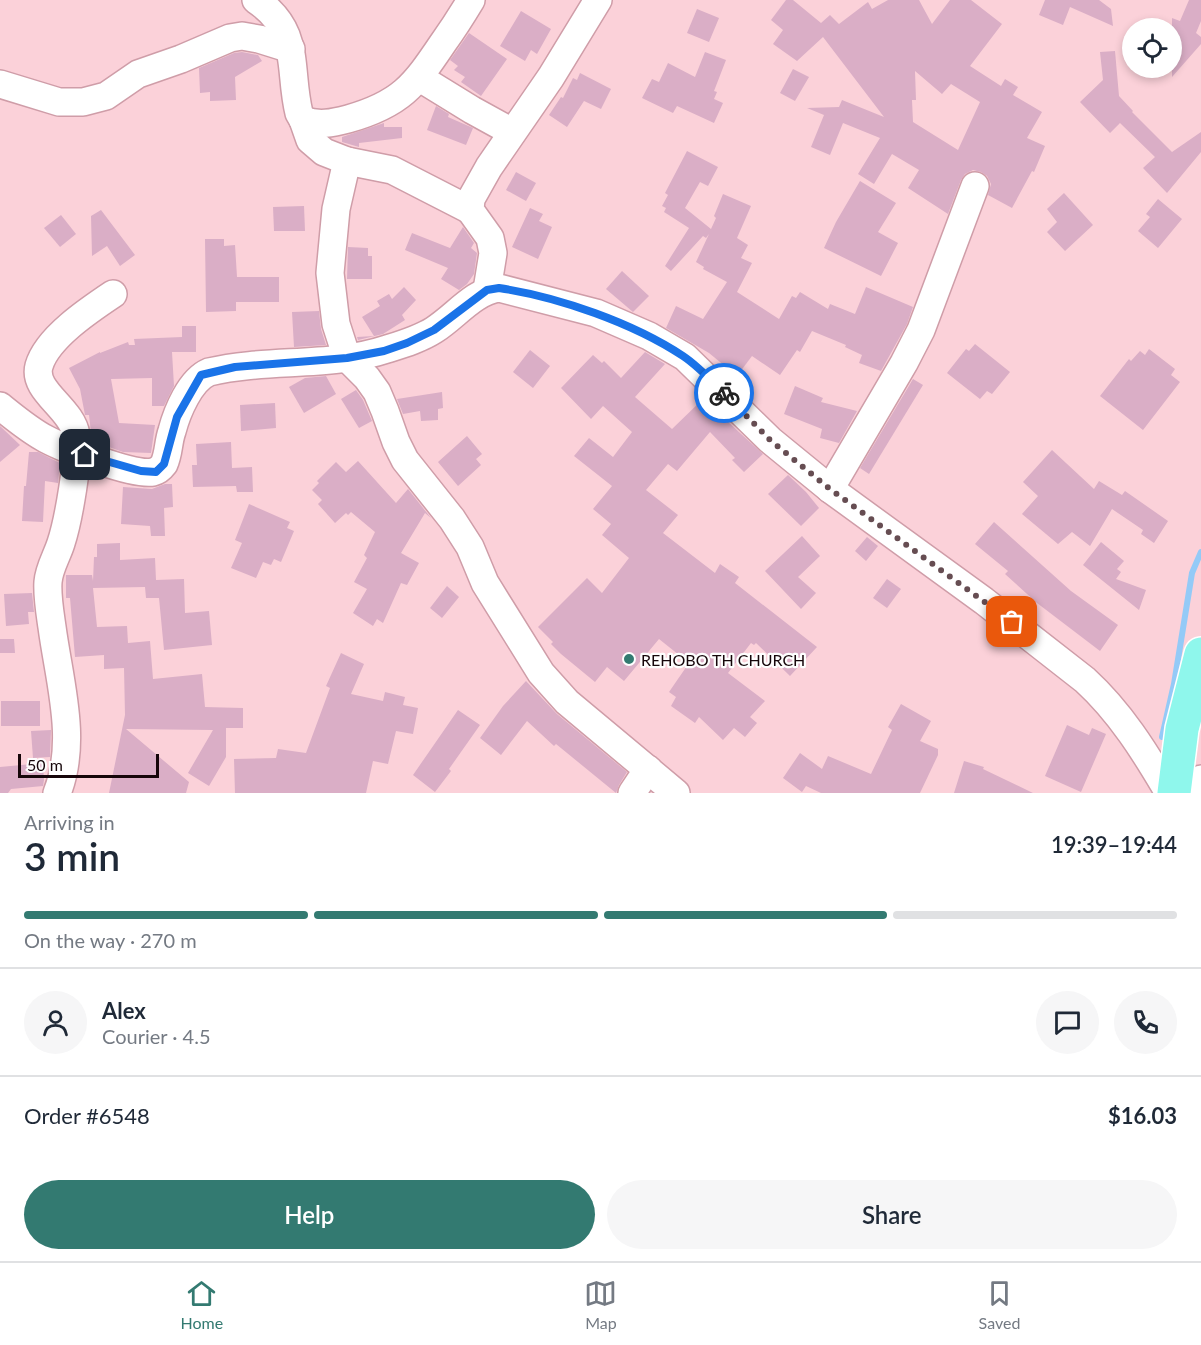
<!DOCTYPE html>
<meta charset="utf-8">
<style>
body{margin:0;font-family:Lato,sans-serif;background:#f6f6f7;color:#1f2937;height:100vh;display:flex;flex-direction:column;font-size:22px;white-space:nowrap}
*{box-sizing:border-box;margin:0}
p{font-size:20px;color:#747a83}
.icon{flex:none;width:33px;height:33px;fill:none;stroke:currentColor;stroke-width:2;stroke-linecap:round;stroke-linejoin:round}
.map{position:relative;height:793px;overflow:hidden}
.drawer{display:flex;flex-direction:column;background:#fff;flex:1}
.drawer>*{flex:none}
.tools{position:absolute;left:1122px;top:18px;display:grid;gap:12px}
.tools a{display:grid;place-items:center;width:60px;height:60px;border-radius:50%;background:#fff;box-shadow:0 3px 9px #0003;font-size:30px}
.scale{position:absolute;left:18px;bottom:15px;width:141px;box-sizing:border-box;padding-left:6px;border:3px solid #16060a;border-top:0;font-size:16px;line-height:21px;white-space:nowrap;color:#16060a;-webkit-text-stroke:4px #fefefe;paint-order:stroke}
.pin{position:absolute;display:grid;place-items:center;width:51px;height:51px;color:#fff;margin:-26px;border-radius:12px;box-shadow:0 3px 9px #0006}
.courier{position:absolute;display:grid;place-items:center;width:60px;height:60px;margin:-30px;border:4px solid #1a73e8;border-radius:50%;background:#fff;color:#222;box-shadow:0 2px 8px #0007}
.headline em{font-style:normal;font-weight:600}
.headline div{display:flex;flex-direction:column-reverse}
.headline{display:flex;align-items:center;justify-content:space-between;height:102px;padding:0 24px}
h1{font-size:39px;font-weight:600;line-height:45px}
.bar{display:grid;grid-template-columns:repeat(4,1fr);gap:9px 6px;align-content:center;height:72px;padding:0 24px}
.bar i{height:8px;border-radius:4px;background:#e0e1e3}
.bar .current{background:#337a71}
.bar p{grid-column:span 4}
.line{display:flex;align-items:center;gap:15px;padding:0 24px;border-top:2px solid #e0e1e3}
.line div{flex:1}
.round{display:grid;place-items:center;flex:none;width:63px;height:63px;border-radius:32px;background:#f6f6f7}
.button{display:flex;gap:12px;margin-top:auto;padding:12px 24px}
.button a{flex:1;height:69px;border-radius:36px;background:#337a71;color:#fff;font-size:24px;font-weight:600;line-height:69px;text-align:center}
.button a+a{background:#f6f6f7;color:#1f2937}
.menu{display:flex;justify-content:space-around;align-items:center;height:84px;border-top:2px solid #e0e1e3;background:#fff;font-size:16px;color:#747a83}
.menu a{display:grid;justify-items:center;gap:3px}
.menu .current{color:#337a71}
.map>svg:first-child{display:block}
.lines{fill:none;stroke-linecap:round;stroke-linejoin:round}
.stream{stroke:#94caf7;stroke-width:6}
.building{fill:#daaec6;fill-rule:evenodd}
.minor-casing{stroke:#cf9da8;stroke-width:30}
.major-casing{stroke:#fff;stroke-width:36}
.minor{stroke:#fff;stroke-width:27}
.major{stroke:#8ff7ec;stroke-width:33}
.done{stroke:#664d52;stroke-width:6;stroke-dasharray:0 10.8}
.route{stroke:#1a73e8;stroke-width:8}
.poi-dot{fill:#337a71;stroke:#fefefe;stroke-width:2}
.labels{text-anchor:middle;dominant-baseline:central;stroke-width:4.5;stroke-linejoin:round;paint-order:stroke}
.poi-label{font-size:16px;fill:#16060a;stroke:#fefefe;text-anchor:start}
</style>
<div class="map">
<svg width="1201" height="793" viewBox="0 0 1201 793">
<rect width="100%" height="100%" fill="#fbd1d9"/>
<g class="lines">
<path class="stream" d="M1162,737L1174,684L1192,573L1201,552"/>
</g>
<g class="building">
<path d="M786,0H793L821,23L830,15L839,24L868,2L872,9L888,0H919L932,24L950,0H971L1002,24L970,66L1001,86L1005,79L1018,87L1013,95L1042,112L1027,138L1045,146L1034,172L1032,171L1012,208L988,195L991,184L987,176L981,172L973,170L965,174L961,180L948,214L908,188L919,170L892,154L874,184L858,174L880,138L843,123L830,155L811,147L824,115L807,108L839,107L842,100L884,117L823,37L797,61L773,44L783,30L771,20ZM915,71L942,94L951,84L980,102L958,150L913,122L912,100H916Z"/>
<path d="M1045,0H1099L1111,9L1113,26L1070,7L1063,25L1039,15Z"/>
<path d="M1189,0H1201V21L1196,33L1201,37V44L1172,77V18L1180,21Z"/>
<path d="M697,9L719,18L709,42L687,33Z"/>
<path d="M521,11L551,29L537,54L531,50L525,61L500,46Z"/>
<path d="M469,33L507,59L481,96L461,82L465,77L454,70L458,66L450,60Z"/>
<path d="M1115,51L1119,96L1133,111L1132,112L1172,152L1201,132V152L1167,193L1143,168L1155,157L1120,123L1110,133L1080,102L1103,80L1100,52Z"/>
<path d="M242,52L258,55L262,61L235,77L236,100L210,101V92L200,93L199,68L234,53Z"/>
<path d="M705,52L726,60L714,91L717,92L714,99L723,103L714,123L677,106L673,113L642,98L652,79L659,82L668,63L695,77Z"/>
<path d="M793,69L809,77L795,101L780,93Z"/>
<path d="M580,73L611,89L601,109L584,101L567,127L549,115L561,97L563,98L573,78L577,80Z"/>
<path d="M436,106L449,114L448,117L473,128L466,145L427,130Z"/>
<path d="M384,123V127H402V138L359,143V147L342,142V137Z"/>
<path d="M687,151L718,167L708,186L700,182L685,208L711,229L716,218L714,216L723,194L751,206L737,238L748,245L741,258L752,263L737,292L779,319L792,296L796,298L800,292L828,309L830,304L855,314L866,287L913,307L907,324L881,371L859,363L862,355L845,347L846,345L812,331L800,352L797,350L780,375L752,356L737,376L709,353L666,328L676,306L703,319L727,282L703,269L704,267L696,262L709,234L706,238L703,236L671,271L665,266L689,228L664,212L666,208L662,206L668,195L665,193Z"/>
<path d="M516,172L536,183L526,201L506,190Z"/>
<path d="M860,181L896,203L878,232L898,243L881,276L824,248L836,222Z"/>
<path d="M1064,193L1093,225L1065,251L1047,232L1057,222L1047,209Z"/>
<path d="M1158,199L1182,219L1158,248L1138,231L1150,217L1146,214Z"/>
<path d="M304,206L305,231H274L273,207Z"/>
<path d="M530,208L543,214L539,221L552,227L538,259L512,247Z"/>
<path d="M101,210L135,255L120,266L107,246L92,256L91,216Z"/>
<path d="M61,215L76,234L60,247L44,228Z"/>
<path d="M463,227L474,243L471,248L477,253L474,274L467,284L459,290L441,279L448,268L405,250L412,233L450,248Z"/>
<path d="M205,239H224V246L235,245L237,277H279V302H236V311L206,312Z"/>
<path d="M348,247L368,248V256H372V279H347Z"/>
<path d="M622,271L649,296L633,312L606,289Z"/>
<path d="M404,287L416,300L402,315L405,320L383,334L358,340L357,337L374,336L362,317L380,306L377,301L389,294L392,299Z"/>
<path d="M319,311L321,329L326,345L294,347L292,312Z"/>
<path d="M182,326H196V352H172L174,386L164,406H152V378L111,379L119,423L155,425L151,453L123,452L92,441L89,415H85L80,389L69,368L100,352V353L128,342L129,345H135L134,339L182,337Z"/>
<path d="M975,344L1010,372L992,394L987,391L980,399L947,373L966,349L969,351Z"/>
<path d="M1149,349L1175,369L1171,375L1180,382L1143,430L1100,396L1129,359L1131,361L1140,351L1145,355Z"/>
<path d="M530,350L550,366L533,388L513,372Z"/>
<path d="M645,352L665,364L635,397L672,429L703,399L763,454L744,472L732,460L735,458L710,432L677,471L668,464L646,490L678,515L663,533L715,573L720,564L739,577L735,583L817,647L790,676L756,643L754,645L751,643L728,673L765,701L750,717L757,723L745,737L734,728L723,740L699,717L695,723L671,706L676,697L669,692L689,663L659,639L624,681L607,667L595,682L561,654L551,644L553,642L538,627L587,578L602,593L629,558L602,535L611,524L593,509L612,486L574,456L589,438L613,457L632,432L603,406L591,419L561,388L593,355L602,363L604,361L621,378Z"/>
<path d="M326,376L336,394L304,413L289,387L305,378Z"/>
<path d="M913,379L923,385L869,474L860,468Z"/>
<path d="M795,386L823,398L821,402L857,411L839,443L820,438L822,429L784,414Z"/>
<path d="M356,390L363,400L372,421L359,428L341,399Z"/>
<path d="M442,392L443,408L438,409V420L421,421L420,411L403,414L397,399Z"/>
<path d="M275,403L276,428L241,431L240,405Z"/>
<path d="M0,426L20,445L0,462Z"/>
<path d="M467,436L482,454L476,459L481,465L458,486L438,462Z"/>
<path d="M231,442L232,468L252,467L253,492H237L236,486L193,487L192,465H197L196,444Z"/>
<path d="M1052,450L1094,489L1099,481L1122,495L1125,491L1168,521L1154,543L1141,534L1143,530L1112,509L1090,546L1072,532L1058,544L1022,514L1038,496L1023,482Z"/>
<path d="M29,452H38L60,463L58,483L45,481L43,522L22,521L24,486H26Z"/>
<path d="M358,461L396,503L408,489L431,518L425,513L401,553L419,563L407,585L401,583L383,623L377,619L373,626L353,613L367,589L354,582L367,558L364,555L375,532L351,512L348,515L346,513L335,523L318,504L322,500L312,490L319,483L317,481L336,462L346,472Z"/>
<path d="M788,475L806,492L819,508L801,526L768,494Z"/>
<path d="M165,484H172L173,507L164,508L165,536H151L150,526L121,524L123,487L152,489Z"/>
<path d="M249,504L290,522L287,528L294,531L281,562L274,559L271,565L263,562L256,578L231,568L242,543L235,540Z"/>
<path d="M994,522L1071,591L1118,625L1100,651L1037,603L1005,574L1008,571L975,544Z"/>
<path d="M802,536L820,556L798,577L816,593L801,609L765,571Z"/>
<path d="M867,537L878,546L866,561L855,551Z"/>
<path d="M1101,542L1124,561L1117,569L1121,572L1116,579L1146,590L1139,610L1083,565Z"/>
<path d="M120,543V560L155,558L156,580L184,579L185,613L209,611L212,645L164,650L159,598H146L145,587L93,588L97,627L127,626L128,643L150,641L153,679L202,674L205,707L243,708V728H226V757L209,786L188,773L213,730L126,729L189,782L186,793H109L125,715L124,668L104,669V655L75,657L70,598H66V575H92L93,581L94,557H97V544Z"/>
<path d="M887,579L901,589L887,608L873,598Z"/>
<path d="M447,586L459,597L442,618L430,608Z"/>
<path d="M32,593L34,612H28L29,624L6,626L4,594Z"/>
<path d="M0,639H14L15,653H0Z"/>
<path d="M341,653L364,664L351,694L383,701L385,692L405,697L403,705L418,708L413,734L396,731L388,764L373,761L366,793H235L234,759L276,758L278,749L306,753L330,688L326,686Z"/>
<path d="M526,681L557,714L627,772L619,785L616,793L556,744L554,746L527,721L501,755L480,738L503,706Z"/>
<rect x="1" y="701" width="39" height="25"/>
<path d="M901,704L931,721L920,741L938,749V755L920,793H821L806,786L802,792L783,778L800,753L822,769L828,756L871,774L892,730L888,727Z"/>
<path d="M458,710L480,725L449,769L451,771L435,792L413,775Z"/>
<path d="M1067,725L1089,735L1092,728L1106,734L1081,792L1045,776Z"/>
<path d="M51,730L50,757L33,758L31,731Z"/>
<path d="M964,761L984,767L983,769L1033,793H954Z"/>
<path d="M43,763L44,780L43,786L11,789L8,793H0V767Z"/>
</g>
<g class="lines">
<defs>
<g id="minor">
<path d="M256,0C302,31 288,69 299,113L303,120C318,126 333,123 348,119C401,104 414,86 443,43C453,29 462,15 471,0"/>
<path d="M420,78L472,110L512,132"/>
<path d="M0,84L59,102H83L106,96L138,74L181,59L230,38L242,36L259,39L291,49"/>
<path d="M303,120L310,140L324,152L347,161L392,170L470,210"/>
<path d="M347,161L336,209L330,273L336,324L347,358L367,378L377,392L385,411L396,442L405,460L452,519L470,547L485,583L541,673L567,702L676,793"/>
<path d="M487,290L493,253L490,238L470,210L471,199L489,167L551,77L598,0"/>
<path d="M0,406C15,418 29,430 46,439C65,449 134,476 153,472C158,471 161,468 164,464C169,453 168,442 172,431C177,412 190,380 209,372C268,358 330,368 387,349C403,344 420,339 434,330C456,316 473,292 499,288L596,313L649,336L685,357L770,440L830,489L984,601L1085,680C1120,712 1145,752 1169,793"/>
<path d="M830,489L904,363L921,330L975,186"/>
<path d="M57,793C78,741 59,680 52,627C50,613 47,596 48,582C49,568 57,556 61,543C68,522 80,456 76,435C72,408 32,391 39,366C47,338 89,310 113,294"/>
<path d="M632,793L648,769"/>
<path d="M1182,793L1201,779"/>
</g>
<path id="major" d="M1174,793L1182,729L1201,654"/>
</defs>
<use href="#minor" class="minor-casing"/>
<use href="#major" class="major-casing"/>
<use href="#minor" class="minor"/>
<use href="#major" class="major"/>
</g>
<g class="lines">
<path class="done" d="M724,393L770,440L830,489L1012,622"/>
<path class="route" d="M85,455L141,471L156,472L164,464L177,417L201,375L235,367L347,358L384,351L407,343L434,330L487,290L499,288C559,297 633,323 683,356C698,366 712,381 724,393"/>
</g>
<circle class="poi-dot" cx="629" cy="659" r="6"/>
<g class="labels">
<g class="poi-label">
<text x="641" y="659">REHOBO TH CHURCH</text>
</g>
</g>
</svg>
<div class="tools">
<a><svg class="icon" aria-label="locate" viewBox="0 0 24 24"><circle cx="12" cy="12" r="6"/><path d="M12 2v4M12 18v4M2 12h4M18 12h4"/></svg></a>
</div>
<div class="scale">50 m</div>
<div class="pin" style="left:1012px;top:622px;background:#ea580c"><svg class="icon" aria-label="bag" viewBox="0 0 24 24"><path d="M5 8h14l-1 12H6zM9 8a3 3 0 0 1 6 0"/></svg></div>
<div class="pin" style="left:85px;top:455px;background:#1f2937"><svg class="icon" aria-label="home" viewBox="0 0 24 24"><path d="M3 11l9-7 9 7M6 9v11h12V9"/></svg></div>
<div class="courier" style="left:724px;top:393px"><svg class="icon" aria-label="bike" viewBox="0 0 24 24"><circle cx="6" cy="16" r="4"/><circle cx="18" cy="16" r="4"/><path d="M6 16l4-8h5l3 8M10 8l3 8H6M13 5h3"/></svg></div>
</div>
<section class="drawer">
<div class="headline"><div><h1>3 min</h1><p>Arriving in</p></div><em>19:39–19:44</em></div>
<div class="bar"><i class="current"></i><i class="current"></i><i class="current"></i><i></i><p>On the way · 270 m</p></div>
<div class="line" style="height:108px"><a class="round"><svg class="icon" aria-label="person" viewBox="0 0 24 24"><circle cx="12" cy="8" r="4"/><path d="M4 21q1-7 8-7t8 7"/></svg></a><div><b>Alex</b><p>Courier · 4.5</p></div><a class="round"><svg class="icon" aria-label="chat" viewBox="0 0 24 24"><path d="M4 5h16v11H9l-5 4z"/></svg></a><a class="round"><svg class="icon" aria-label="phone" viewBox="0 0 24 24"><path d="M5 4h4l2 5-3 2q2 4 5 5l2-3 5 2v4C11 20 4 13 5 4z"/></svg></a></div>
<div class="line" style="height:78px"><div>Order #6548</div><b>$16.03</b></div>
<div class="button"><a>Help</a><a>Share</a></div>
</section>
<nav class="menu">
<a class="current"><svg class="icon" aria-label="home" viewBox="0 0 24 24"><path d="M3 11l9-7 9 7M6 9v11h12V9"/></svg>Home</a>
<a><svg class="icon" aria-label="map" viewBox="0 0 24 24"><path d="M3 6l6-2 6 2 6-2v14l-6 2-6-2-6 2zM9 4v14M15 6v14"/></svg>Map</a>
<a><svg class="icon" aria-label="saved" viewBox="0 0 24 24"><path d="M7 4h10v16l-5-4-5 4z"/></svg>Saved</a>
</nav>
